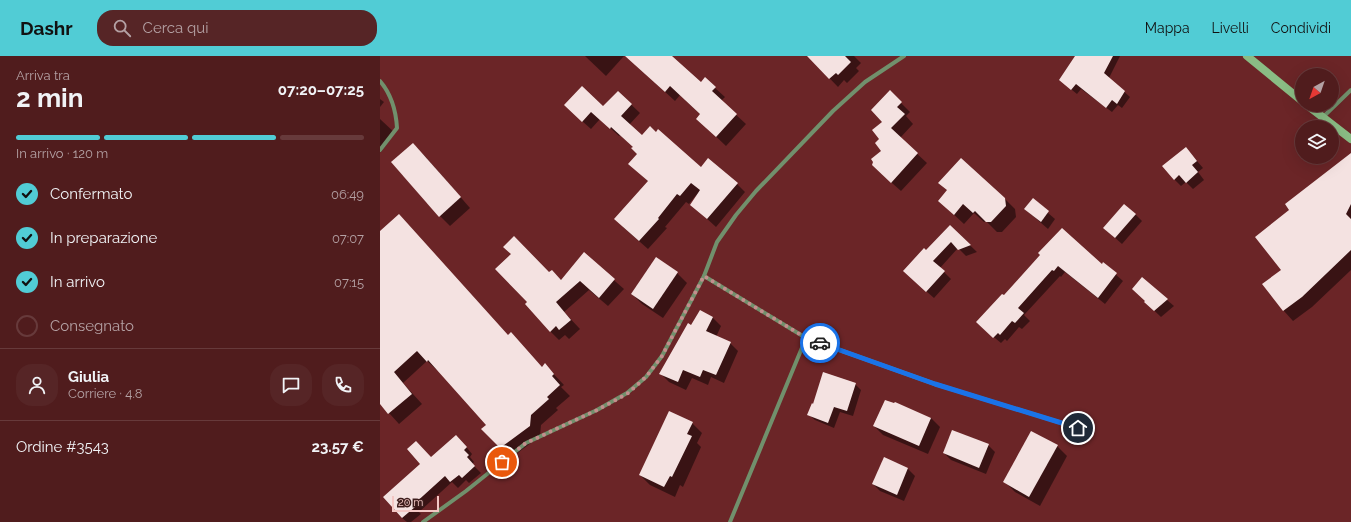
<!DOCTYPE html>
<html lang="it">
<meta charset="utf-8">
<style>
body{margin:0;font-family:Raleway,sans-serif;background:#562526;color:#f1f3f6;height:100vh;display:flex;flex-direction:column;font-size:15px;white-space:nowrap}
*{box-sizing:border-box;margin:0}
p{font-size:13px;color:#b4a1a4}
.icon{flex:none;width:22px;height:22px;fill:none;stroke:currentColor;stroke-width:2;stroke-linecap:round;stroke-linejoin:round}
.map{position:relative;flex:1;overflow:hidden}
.side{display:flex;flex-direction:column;background:#501c1d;width:380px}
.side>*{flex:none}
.needle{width:26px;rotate:220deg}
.controls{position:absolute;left:915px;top:12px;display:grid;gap:8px}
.controls a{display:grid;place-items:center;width:44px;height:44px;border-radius:50%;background:#501c1d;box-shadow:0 4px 16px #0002,0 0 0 1px #673a3b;font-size:20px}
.scale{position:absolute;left:12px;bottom:10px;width:47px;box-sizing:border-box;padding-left:4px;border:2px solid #f3c7c4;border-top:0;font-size:11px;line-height:14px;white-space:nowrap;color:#f3c7c4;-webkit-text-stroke:3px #3c1c1b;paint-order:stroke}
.pin{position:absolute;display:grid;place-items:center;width:34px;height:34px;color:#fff;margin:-17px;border:2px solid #fff;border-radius:50%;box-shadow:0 1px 4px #0007}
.courier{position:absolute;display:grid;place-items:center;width:40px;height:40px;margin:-20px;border:3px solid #1a73e8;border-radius:50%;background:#fff;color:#222;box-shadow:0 1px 5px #0007}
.headline em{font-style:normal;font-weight:700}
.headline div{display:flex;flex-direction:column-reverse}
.headline{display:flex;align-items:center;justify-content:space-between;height:68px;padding:0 16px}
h1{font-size:26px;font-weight:700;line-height:30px}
.bar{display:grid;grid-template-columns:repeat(4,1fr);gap:6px 4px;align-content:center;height:48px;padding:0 16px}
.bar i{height:5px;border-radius:3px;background:#673a3b}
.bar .current{background:#51ccd5}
.bar p{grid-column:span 4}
.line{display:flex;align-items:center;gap:10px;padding:0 16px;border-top:1px solid #673a3b}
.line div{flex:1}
.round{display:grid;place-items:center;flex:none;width:42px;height:42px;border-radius:16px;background:#562526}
ol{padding:0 16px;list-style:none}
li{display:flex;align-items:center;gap:12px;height:44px}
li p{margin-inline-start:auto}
li .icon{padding:4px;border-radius:50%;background:#51ccd5;color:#111;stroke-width:4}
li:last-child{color:#b4a1a4}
li i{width:22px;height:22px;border:2px solid #673a3b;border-radius:50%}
header{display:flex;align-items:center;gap:24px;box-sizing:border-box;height:56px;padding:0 20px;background:#51ccd5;color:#111}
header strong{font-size:19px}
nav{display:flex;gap:22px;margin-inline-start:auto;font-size:14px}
.search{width:280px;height:36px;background:#562526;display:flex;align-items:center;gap:10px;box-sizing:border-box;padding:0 14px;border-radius:16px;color:#b4a1a4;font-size:15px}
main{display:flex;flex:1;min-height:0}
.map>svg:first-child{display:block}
.shadow{fill:#0007}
.building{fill:#f4e2e1}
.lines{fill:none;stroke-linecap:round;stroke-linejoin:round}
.street{stroke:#71906c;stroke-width:4}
.secondary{stroke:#8abc84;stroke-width:8}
.done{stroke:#c38e8d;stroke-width:4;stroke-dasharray:0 7.2}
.route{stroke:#1a73e8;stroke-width:5}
</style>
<header>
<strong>Dashr</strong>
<div class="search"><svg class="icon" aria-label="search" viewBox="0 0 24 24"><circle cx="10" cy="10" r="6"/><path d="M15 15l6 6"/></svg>Cerca qui</div>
<nav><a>Mappa</a><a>Livelli</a><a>Condividi</a></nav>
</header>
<main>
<section class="side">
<div class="headline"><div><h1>2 min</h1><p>Arriva tra</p></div><em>07:20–07:25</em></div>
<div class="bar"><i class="current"></i><i class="current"></i><i class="current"></i><i></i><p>In arrivo · 120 m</p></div>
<ol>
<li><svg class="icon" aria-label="check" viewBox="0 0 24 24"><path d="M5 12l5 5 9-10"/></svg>Confermato<p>06:49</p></li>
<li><svg class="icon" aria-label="check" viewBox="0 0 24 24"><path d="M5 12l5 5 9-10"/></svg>In preparazione<p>07:07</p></li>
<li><svg class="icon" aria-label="check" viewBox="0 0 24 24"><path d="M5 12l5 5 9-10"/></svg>In arrivo<p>07:15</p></li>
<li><i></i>Consegnato</li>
</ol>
<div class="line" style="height:72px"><a class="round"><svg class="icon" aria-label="person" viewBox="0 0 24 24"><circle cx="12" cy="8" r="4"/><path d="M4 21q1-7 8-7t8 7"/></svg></a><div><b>Giulia</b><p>Corriere · 4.8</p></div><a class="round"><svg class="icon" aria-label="chat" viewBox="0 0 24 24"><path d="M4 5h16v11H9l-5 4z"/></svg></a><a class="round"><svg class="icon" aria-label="phone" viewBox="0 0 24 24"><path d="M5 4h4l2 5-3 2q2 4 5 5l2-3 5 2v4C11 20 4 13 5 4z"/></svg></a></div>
<div class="line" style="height:52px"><div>Ordine #3543</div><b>23.57 €</b></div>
</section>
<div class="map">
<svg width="971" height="466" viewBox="0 0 971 466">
<rect width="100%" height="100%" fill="#6b2527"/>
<g class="shadow">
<path d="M205,0H244L226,20Z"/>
<path d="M246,0H290L321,28L325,23L345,41L341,45L366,68L346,90L327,72L321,59L300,39L295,45Z"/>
<path d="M432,0H474L481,7L476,12L479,15L467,27L464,24L458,31L430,2Z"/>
<path d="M696,0H740L729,22L750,41L742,52L738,49L732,56L701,33L697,38L686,29Z"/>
<path d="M238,36L260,57L249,69L262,81L321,112L357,128L365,136L336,171L312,149L317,138L309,148L306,146L285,171L287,172L268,193L243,171L269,126L250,108L258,98L254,91L240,79L239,80L220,63L211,73L194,58L223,52Z"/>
<path d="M510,36L530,56L526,60L533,68L520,82L547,107L521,135L503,119V95L501,84L503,66Z"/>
<path d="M0,43L4,46L0,51Z"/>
<path d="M0,63L15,77L1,96H0Z"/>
<path d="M806,92L823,112L818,116L824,124L813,133L806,126L801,130L794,123Z"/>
<path d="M43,98L90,152L70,170L60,160Z"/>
<path d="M971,102V214L932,251L913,265L904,255L884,228L903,214L911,154Z"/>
<path d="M568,135L624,142L635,153L636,161L622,176H617L606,165L604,166L594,157L584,168L570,155Z"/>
<path d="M653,144L675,163L668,173L645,153Z"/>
<path d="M755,158L762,165L742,188L724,172Z"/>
<path d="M570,170L597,196L586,200L578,192L560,212L571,223L554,242L531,222L546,195Z"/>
<path d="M0,176L128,280L162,311L165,309L184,329L181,331L190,340L176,352L178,354L161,369L160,380L131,402L103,373L107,369L59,315H58L47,305L23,327L42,348L19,368L0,347Z"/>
<path d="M204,198L244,233L228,250L209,234L184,256L200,273L189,283L185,279L179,284L170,275L169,217L172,215L181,224Z"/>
<path d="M662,199L722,210L724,208L743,225L725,248L685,216L681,221L680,220L644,259L650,265L642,273L639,271L627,285L625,283L621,287L604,273L624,241Z"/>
<path d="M297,217L307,227L283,262L262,248L252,238Z"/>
<path d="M787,244L794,250L781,261L765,246L766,245Z"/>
<path d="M320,255L333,262L341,270L336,281L350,287L358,295L344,327L331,321L328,329L312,322L306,334L289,326L281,318Z"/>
<path d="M475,328L481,334L473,360L460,356L454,372L435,364L428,358Z"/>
<path d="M551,362L560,371L548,398L503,379L494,370Z"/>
<path d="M312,367L322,377L317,387L321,391L303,431L300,429L295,441L270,429L260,419Z"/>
<path d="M83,387L92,398L90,401L94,406L92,408L101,417L89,427L86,424L78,432L72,426L39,456L41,458L31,466H27L22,462L51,402Z"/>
<path d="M608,389L615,396L606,418L571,404L564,397Z"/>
<path d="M677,390L687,400L660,450L635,436L625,426Z"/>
<path d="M504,403L528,413L535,420L524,445L500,435L493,428Z"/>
</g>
<g class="building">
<path d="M245,0H292L321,26L325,21L336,31L332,35L357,58L336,81L316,63L320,58L290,30L285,36Z"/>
<path d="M427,0H465L471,6L458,19L456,17L449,23Z"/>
<path d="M695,0H733L724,17L745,35L737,48L732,44L726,52L696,28L691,34L679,24Z"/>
<path d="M202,30L223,50L238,35L252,48L241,60L262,79L270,70L276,76L278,73L321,111L328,102L358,127L327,163L310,149L320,134L311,127L300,140L297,138L278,162L279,163L259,185L234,163L268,125L248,108L257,98L251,92L253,91L231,71L230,73L211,56L202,66L184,49Z"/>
<path d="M510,34L522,46L517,51L525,58L511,72L538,97L511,127L492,109L493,106L491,103L501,95L495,87L499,83L492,74L502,66L491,54Z"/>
<path d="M33,87L81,141L59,161L11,106Z"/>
<path d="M806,91L817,105L812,109L818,116L806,127L799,119L794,124L782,110Z"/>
<path d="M971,97V148L966,158L971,163V194L922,241L903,255L882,228L901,214L875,181L909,154L905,148Z"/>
<path d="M581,102L625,142L626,150L611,166H606L595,155L593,157L583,148L574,159L558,145L567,134L558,127Z"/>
<path d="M653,142L669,155L661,166L644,153Z"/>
<path d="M744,148L756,158L735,182L723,172Z"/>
<path d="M19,158L128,279L131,276L162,311L165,307L174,318L172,320L180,329L167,341L169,343L151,359L150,370L120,392L101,373L106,369L48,304L47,306L37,295L14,316L32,338L8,358L0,348V175Z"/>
<path d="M570,169L591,189L578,194L571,186L553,205L565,215L546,236L523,215L544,192L546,194Z"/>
<path d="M682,172L722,208L723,206L737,217L718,242L678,210L674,215L672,214L638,252L644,257L635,267L632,265L620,279L618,277L613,282L596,266L622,238L624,239L660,199L658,197Z"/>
<path d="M134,180L169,216L172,214L181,224L204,196L235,223L219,242L200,225L176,246L191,264L179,274L176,270L170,276L145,248L147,246L115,213L131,198L123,191Z"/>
<path d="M276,201L298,216L273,253L251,238Z"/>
<path d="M762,221L788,243L774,255L764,246L765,245L752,233Z"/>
<path d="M320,254L333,261L326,275L351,286L336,319L323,314L320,321L303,314L298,326L279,318L308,267L311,269Z"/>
<path d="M443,316L476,327L467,355L454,351L448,367L427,359L432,347L433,348Z"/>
<path d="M505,344L514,347L515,346L551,362L539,390L493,370Z"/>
<path d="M289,355L313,366L307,378L312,380L292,421L290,420L284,431L259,419Z"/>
<path d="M572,374L609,388L599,412L563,397Z"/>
<path d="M651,375L678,389L649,441L623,426Z"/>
<path d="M76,379L87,391L84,394L89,399L87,401L95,410L82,422L79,419L70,426L65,420L33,449L35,451L22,462L3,441L40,408L27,393L36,385L51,401Z"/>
<path d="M504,401L528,412L517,439L492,428Z"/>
</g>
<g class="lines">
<g class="street">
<path d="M0,25C12,39 16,54 17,72L0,94"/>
<path d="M942,62L971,34"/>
<path d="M324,220L426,282L555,328L698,372"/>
<path d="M43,466L86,435L146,387L217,354L247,337L266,321L282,300L324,220L337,186L356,159L376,135L453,55L485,26L524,0"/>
<path d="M350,466L426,282"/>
</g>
<g class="secondary">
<path d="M867,0L922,45"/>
<path d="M927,49L971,83"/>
</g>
</g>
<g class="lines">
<path class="done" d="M122,406L146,387L217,354L247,338L266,321L282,300L324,220L426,282L440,287"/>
<path class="route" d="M440,287L555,328L698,372"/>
</g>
</svg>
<div class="controls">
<a><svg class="needle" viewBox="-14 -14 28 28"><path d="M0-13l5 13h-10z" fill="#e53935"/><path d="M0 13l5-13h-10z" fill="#b4a1a4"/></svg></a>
<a><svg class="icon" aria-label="layers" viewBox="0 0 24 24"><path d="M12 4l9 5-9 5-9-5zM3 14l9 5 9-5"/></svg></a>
</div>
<div class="scale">20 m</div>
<div class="pin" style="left:122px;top:406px;background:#ea580c"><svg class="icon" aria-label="bag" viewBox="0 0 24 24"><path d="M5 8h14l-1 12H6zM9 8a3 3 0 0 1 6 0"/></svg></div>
<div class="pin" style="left:698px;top:372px;background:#1f2937"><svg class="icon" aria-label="home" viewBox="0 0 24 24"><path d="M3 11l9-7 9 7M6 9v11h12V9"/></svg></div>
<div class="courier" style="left:440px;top:287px"><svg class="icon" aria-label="car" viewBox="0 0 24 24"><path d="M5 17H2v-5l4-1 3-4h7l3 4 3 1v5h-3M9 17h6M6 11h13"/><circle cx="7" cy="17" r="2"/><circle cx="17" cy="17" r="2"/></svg></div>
</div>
</main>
